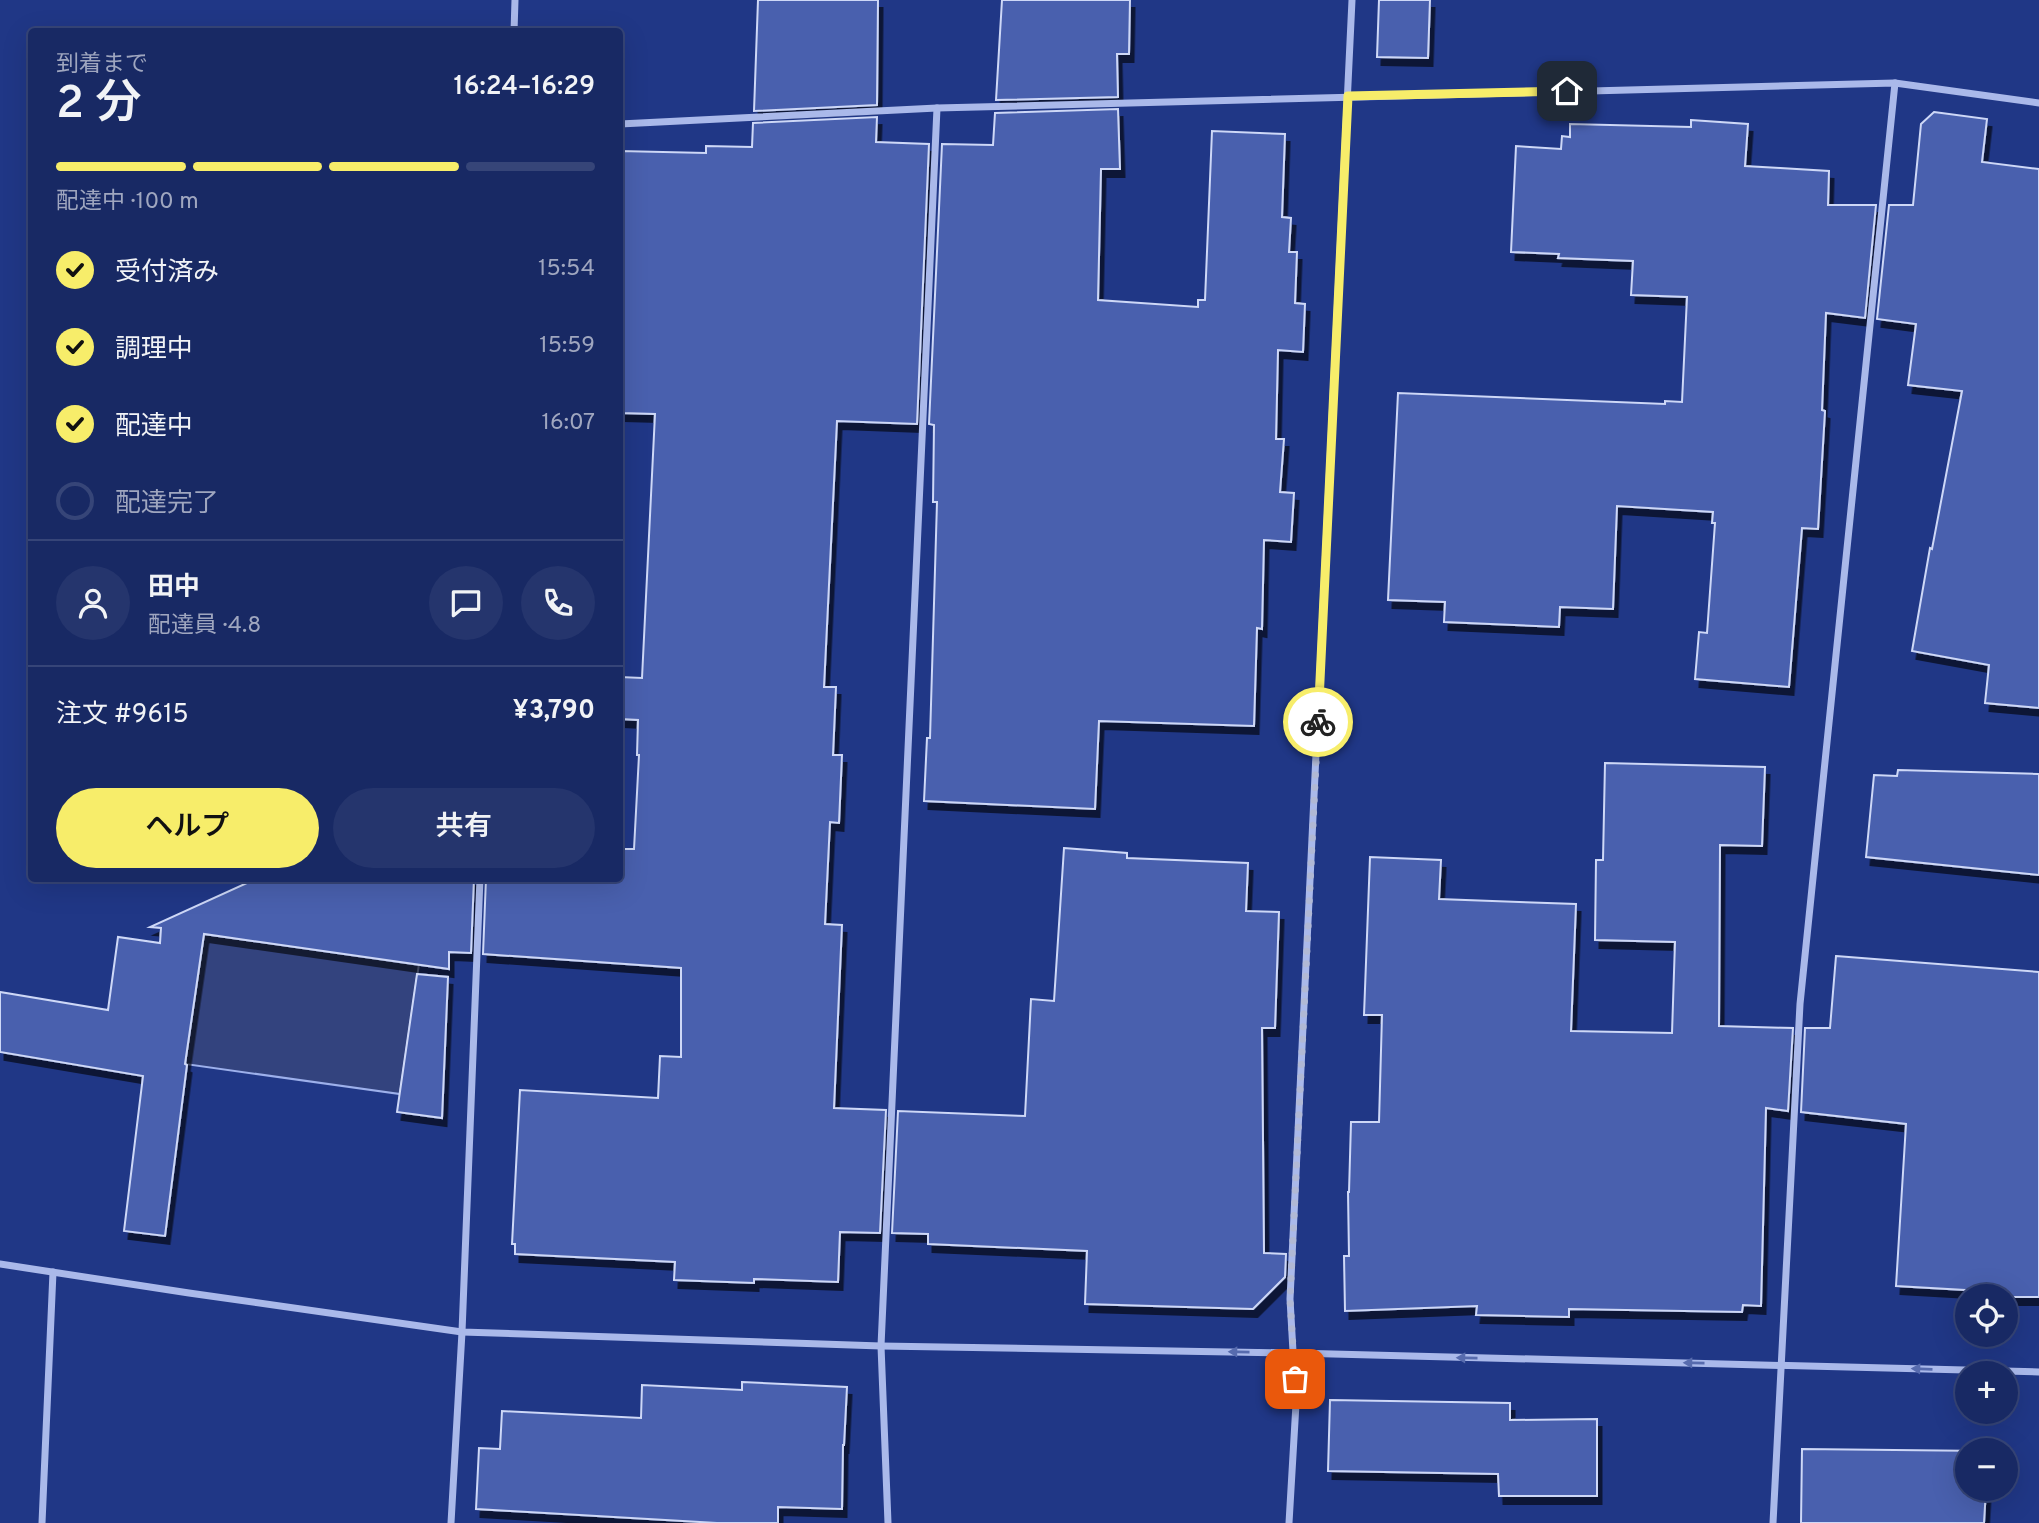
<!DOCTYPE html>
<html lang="ja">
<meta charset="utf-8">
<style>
body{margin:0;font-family:Overpass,"Noto Sans JP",sans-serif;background:#25356d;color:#f1f3f6;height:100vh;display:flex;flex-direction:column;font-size:26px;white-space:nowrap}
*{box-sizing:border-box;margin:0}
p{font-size:23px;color:#9fa6bf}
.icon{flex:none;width:38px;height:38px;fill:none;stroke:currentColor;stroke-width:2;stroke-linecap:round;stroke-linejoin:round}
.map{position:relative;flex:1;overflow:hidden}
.panel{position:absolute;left:28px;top:28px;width:595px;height:854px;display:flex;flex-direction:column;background:#182964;border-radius:7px;box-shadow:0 7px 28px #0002,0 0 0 2px #364578}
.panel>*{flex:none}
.controls{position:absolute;left:1955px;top:1284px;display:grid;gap:14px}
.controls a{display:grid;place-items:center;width:63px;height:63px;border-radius:50%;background:#182964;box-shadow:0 7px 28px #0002,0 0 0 2px #364578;font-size:35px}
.pin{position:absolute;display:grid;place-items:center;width:60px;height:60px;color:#fff;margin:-30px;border-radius:14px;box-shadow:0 4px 10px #0006}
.courier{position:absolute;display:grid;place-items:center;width:70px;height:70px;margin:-35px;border:5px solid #f7ed6a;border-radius:50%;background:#fff;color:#222;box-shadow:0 2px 9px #0007}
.overview em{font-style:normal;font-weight:600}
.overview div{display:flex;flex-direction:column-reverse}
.overview{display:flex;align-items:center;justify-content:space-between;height:119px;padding:0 28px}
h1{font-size:46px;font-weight:600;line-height:52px}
.bar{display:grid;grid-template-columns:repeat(4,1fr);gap:10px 7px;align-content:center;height:84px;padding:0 28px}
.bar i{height:9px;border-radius:5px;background:#364578}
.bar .active{background:#f7ed6a}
.bar p{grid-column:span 4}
.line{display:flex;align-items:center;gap:18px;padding:0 28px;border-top:2px solid #364578}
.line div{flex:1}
.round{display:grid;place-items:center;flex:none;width:74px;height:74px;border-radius:37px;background:#25356d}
ol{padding:0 28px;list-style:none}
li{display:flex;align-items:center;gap:21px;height:77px}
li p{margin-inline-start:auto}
li .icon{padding:7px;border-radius:50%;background:#f7ed6a;color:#111;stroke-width:4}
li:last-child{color:#9fa6bf}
li i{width:38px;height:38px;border:4px solid #364578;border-radius:50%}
.action{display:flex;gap:14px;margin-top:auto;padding:14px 28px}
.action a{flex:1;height:80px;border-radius:42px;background:#f7ed6a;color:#111;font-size:28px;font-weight:600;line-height:80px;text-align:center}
.action a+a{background:#25356d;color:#f1f3f6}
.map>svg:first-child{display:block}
.water{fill:#33437e;stroke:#9db0eb;stroke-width:2}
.building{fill:#4960ae;stroke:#ced8f7;stroke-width:2;filter:url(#shadow)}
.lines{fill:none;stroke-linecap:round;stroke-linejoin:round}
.street{stroke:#aab9ea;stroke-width:7}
.oneway{fill:#576bae}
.done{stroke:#b1b9d5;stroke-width:7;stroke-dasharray:0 12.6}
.route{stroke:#f7ed6a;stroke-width:9}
</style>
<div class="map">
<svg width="2039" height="1523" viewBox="0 0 2039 1523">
<defs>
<filter id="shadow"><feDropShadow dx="4.5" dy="8" stdDeviation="0" flood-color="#0009"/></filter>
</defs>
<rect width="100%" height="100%" fill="#203786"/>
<path class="water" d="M204,934L419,964L400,1094L185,1064Z"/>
<g class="building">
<path d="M758,0H878L877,105L754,111Z"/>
<path d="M1002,0H1130L1129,54H1117L1118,97L996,100Z"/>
<path d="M1379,0H1430L1428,58L1377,57Z"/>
<path d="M1118,109L1120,169H1101L1098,300L1198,307V300H1205L1212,131L1285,134L1282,217L1291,218L1289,252H1297L1295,303L1305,304L1303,352L1278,350L1276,439H1284L1280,492L1294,493L1291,542L1264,540L1262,629L1257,628L1254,726L1099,721L1095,809L924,801L927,738H930L937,502H933L934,425L929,424L942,144L993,145L995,113Z"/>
<path d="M1934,112L1987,119L1982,162L2039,169V708L1985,703L1989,665L1912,651L1930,548L1932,549L1962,391L1908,385L1916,324L1877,319L1889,205H1913L1921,124Z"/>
<path d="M877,117L876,142L929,144L917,424L837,421L824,687H836L833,755H842L839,823L830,822L825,924L842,925L834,1108L886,1110L880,1233L840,1232L838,1282L754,1279V1283L674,1280L675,1262L515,1254V1244H512L520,1090L658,1098L660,1056L681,1057V968L483,954L486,878H620V849H634L639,755H637L638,720L620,719V677L642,678L655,414L620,413V151L706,153V146L752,147L753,123Z"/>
<path d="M1691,120L1748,124L1745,166L1829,171L1828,205H1876L1865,318L1826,313L1822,410L1825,411L1818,529L1802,528L1789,687L1695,679L1699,632L1707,633L1715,523H1712L1713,512L1617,506L1613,609L1560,607L1559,627L1444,622L1445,602L1388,600L1398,393L1665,404V401L1682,402L1687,297L1631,295L1633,261L1558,258L1559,254L1511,252L1516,146L1561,149L1562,136L1570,137V124L1691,127Z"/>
<path d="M1605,763L1765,767L1762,846L1720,845L1719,1026L1793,1028L1788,1111L1766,1108L1761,1306L1743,1305L1742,1312L1569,1309V1317L1476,1315L1477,1306L1345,1311L1344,1256H1349L1348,1192H1349L1351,1122H1379L1382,1015H1364L1370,857L1441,860L1439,899L1576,904L1571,1031L1672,1033L1675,942L1595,940L1596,860H1603Z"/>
<path d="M1898,770L2039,774V875L1866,857L1874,775L1897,776Z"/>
<path d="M1064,848L1127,853V858L1248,863L1246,911L1279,912L1275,1028H1262L1264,1253L1286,1254L1285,1277L1253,1309L1085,1304L1087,1251L928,1244V1234L892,1233L898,1111L1025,1116L1031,999L1054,1001Z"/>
<path d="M258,878H474L471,953L449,952V969L204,934L185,1064L187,1065L165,1236L124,1231L143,1076L0,1052V992L108,1010L118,937L160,943L161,928L150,927Z"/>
<path d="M1836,956L2039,972V1297H1982V1291L1896,1286L1906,1124L1801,1112L1805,1028H1830Z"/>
<path d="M417,974L448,977L442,1118L397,1112Z"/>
<path d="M742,1382L847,1387L844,1445H843L842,1509L778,1507V1523H717L476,1509L479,1448L500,1449L502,1411L641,1418L642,1385L742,1390Z"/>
<path d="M1330,1400L1510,1403V1420L1597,1419V1496H1499L1498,1474L1328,1471Z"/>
<path d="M1802,1449L1987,1451H1967V1489H1986L1984,1523H1801Z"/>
</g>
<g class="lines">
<g class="street">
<path d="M514,32L515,0"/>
<path d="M620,124L937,108L1895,83L2039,103"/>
<path d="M0,1264L189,1293L462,1332L881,1346L1294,1353L2039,1372"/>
<path d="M42,1523L53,1272"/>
<path d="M451,1523L462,1332L480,878"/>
<path d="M888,1523L881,1346L937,108"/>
<path d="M1289,1523L1296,1404L1290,1299L1352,0"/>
<path d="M1773,1523L1800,1004L1895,83"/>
</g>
</g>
<defs><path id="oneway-solid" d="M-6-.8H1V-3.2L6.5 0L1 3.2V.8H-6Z" transform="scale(1.75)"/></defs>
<g class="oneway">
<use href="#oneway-solid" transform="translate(1239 1352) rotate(-179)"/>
<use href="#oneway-solid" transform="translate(1467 1358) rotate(-179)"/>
<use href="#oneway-solid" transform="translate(1694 1363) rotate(-179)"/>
<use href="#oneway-solid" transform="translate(1922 1369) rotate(-178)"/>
</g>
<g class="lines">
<path class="done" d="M1295,1379L1290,1299L1318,722"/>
<path class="route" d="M1318,722L1348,96L1567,91"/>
</g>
</svg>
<div class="controls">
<a><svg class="icon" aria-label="locate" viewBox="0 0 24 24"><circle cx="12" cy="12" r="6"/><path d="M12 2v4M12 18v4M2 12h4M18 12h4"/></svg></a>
<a>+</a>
<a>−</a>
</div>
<div class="pin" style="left:1295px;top:1379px;background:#ea580c"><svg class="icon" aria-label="bag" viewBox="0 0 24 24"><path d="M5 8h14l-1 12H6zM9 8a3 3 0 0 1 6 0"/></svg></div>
<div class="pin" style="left:1567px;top:91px;background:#1f2937"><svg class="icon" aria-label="home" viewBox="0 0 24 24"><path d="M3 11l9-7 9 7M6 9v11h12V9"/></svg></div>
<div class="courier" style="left:1318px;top:722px"><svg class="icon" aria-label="bike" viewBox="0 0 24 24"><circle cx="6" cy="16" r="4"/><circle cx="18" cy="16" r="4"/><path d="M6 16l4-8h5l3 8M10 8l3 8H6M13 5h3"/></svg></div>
<section class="panel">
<div class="overview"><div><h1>2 分</h1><p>到着まで</p></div><em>16:24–16:29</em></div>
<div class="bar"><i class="active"></i><i class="active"></i><i class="active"></i><i></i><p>配達中 · 100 m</p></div>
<ol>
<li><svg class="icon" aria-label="check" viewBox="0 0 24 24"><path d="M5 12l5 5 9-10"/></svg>受付済み<p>15:54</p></li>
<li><svg class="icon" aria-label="check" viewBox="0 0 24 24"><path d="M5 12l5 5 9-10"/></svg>調理中<p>15:59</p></li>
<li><svg class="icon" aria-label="check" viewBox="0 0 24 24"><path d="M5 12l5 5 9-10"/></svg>配達中<p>16:07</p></li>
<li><i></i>配達完了</li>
</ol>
<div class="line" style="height:126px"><a class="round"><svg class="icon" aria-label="person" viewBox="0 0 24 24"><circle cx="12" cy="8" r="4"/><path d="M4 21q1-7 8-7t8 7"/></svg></a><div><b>田中</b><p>配達員 · 4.8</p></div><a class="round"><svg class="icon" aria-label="chat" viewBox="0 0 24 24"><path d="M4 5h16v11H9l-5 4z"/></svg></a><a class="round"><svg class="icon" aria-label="phone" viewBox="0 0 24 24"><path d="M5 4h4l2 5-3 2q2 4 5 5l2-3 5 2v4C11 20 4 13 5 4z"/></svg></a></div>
<div class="line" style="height:91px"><div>注文 #9615</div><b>¥3,790</b></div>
<div class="action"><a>ヘルプ</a><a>共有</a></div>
</section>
</div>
